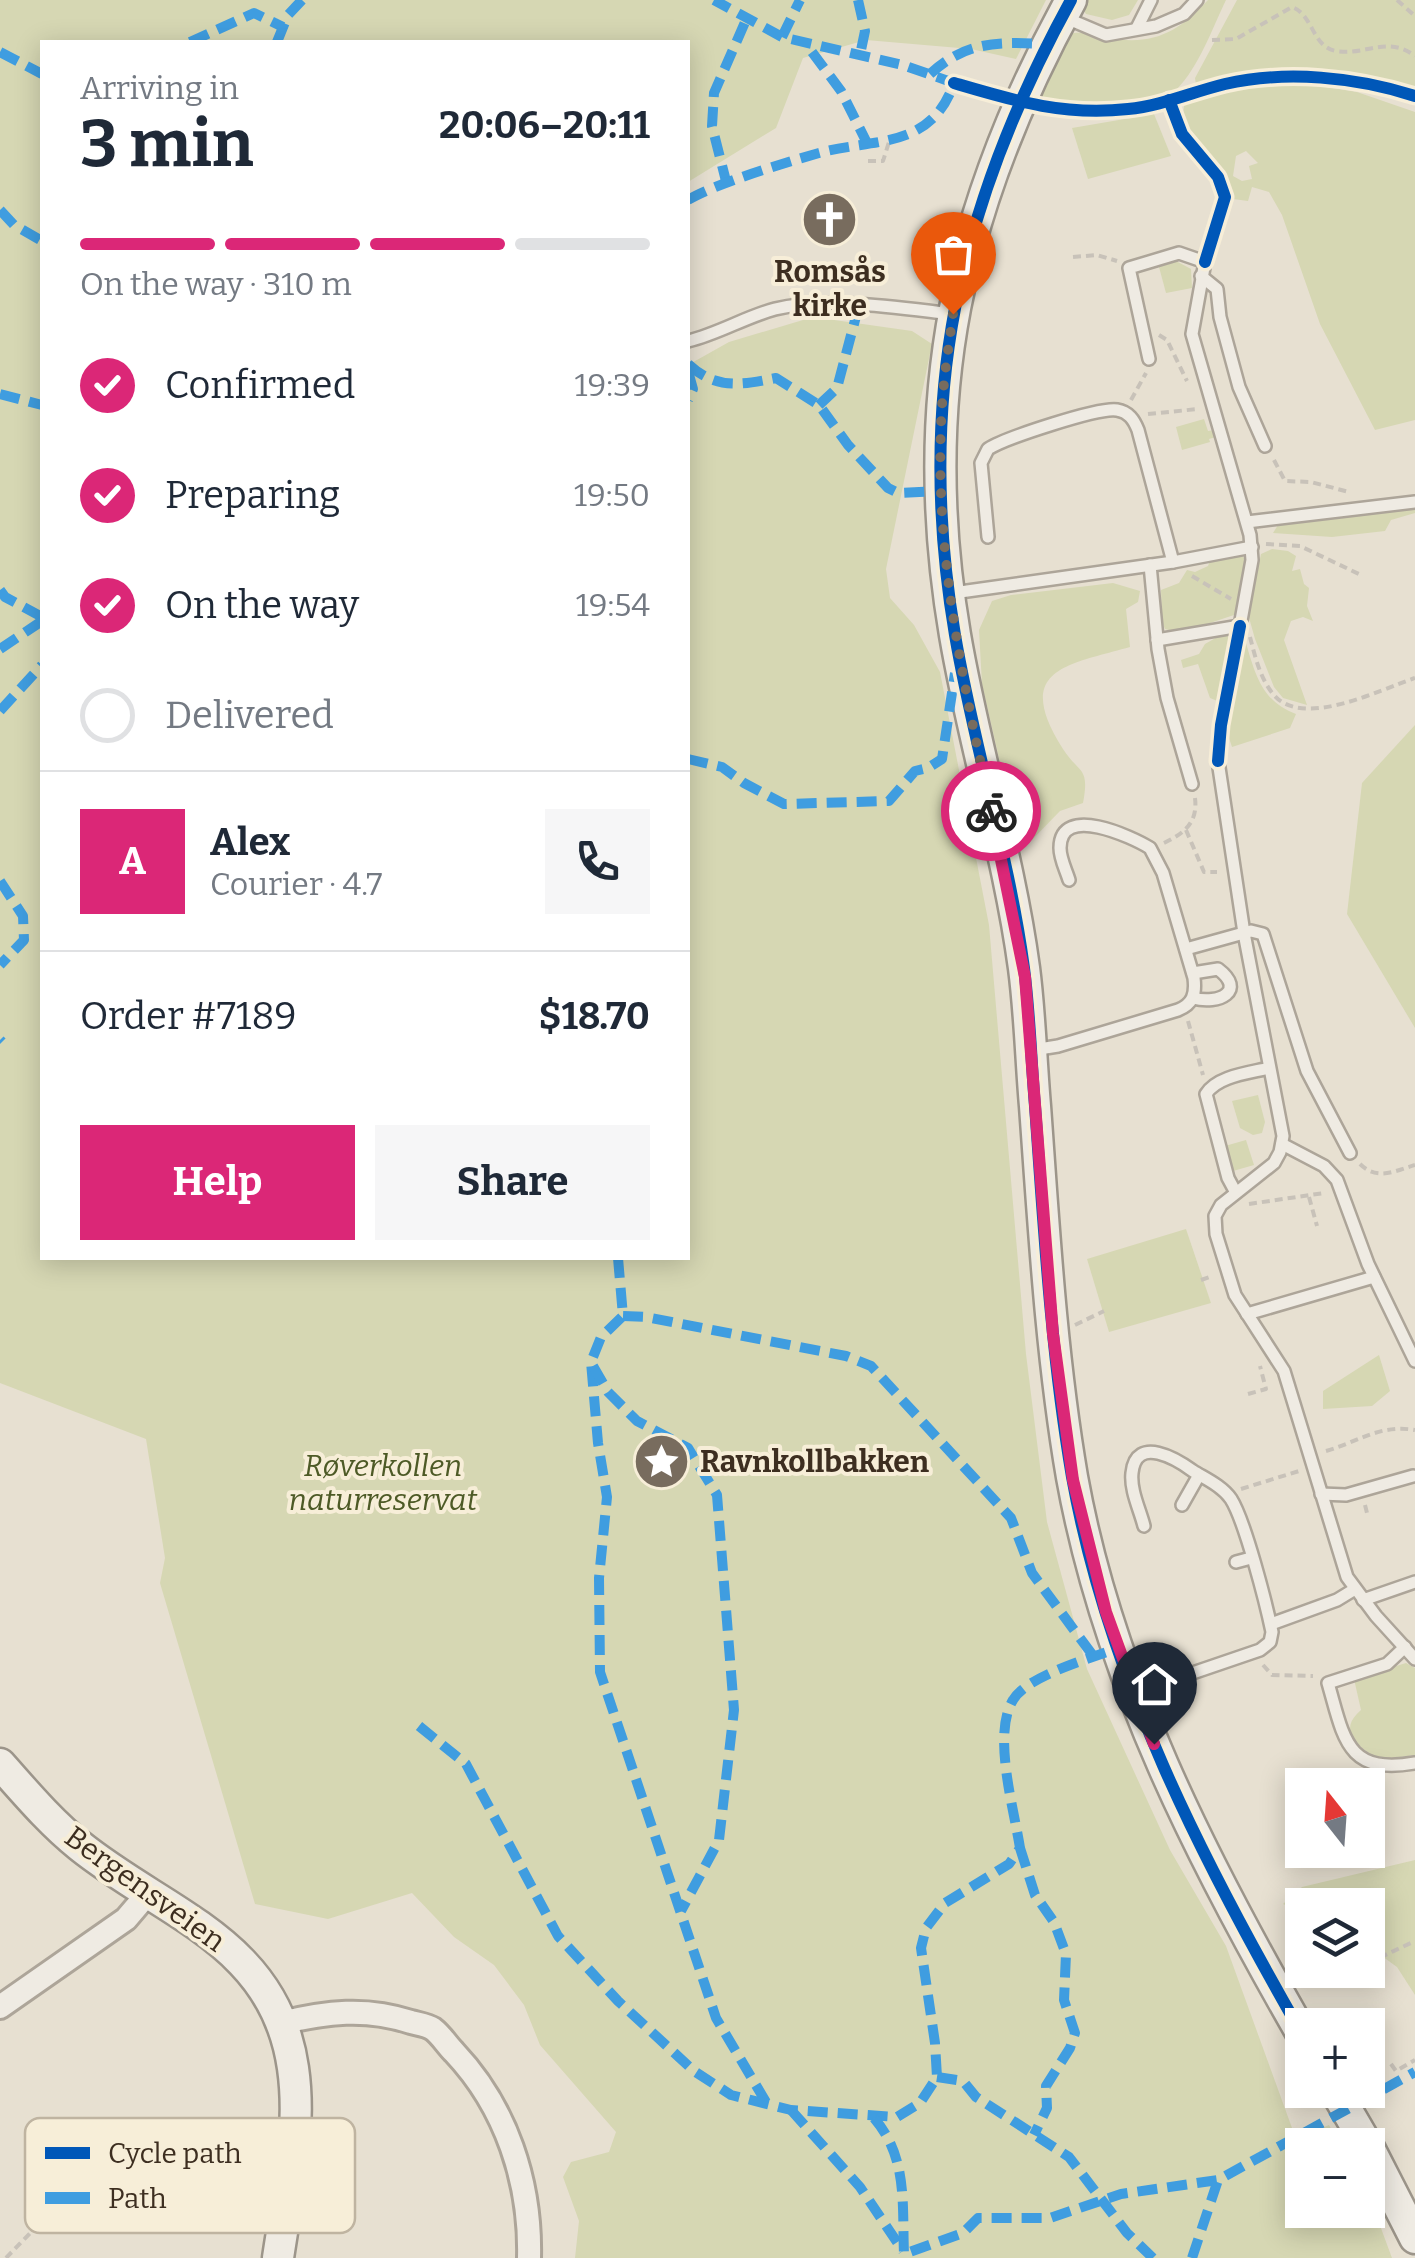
<!DOCTYPE html>
<meta charset="utf-8">
<style>
body{margin:0;font-family:Bitter,serif;background:#f6f6f7;color:#1f2937;height:100vh;display:flex;flex-direction:column;font-size:38px;white-space:nowrap}
*{box-sizing:border-box;margin:0}
p{font-size:32px;color:#747a83}
.icon{flex:none;width:55px;height:55px;fill:none;stroke:currentColor;stroke-width:2;stroke-linecap:round;stroke-linejoin:round}
.map{position:relative;flex:1;overflow:hidden}
.drawer{position:absolute;left:40px;top:40px;width:650px;height:1220px;display:flex;flex-direction:column;background:#fff;border-radius:0px;box-shadow:0 5px 25px #0003}
.drawer>*{flex:none}
.needle{width:65px;rotate:343deg}
.tools{position:absolute;left:1285px;top:1768px;display:grid;gap:20px}
.tools a{display:grid;place-items:center;width:100px;height:100px;border-radius:0px;background:#fff;box-shadow:0 5px 25px #0003;font-size:50px}
.pin{position:absolute;display:grid;place-items:center;width:85px;height:85px;color:#fff;margin:-102px -42px;border-radius:50% 50% 50% 0;rotate:-45deg;box-shadow:0 0 10px #0007}
.pin .icon{rotate:45deg}
.courier{position:absolute;display:grid;place-items:center;width:100px;height:100px;margin:-50px;border:8px solid #db2777;border-radius:50%;background:#fff;color:#222;box-shadow:0 2px 12px #0007}
.headline em{font-style:normal;font-weight:700}
.headline div{display:flex;flex-direction:column-reverse}
.headline{display:flex;align-items:center;justify-content:space-between;height:170px;padding:0 40px}
h1{font-size:65px;font-weight:700;line-height:75px}
.bar{display:grid;grid-template-columns:repeat(4,1fr);gap:15px 10px;align-content:center;height:120px;padding:0 40px}
.bar i{height:12px;border-radius:8px;background:#e0e1e3}
.bar .selected{background:#db2777}
.bar p{grid-column:span 4}
.line{display:flex;align-items:center;gap:25px;padding:0 40px;border-top:2px solid #e0e1e3}
.line div{flex:1}
.round{display:grid;place-items:center;flex:none;width:105px;height:105px;border-radius:0px;background:#f6f6f7}
ol{padding:0 40px;list-style:none}
li{display:flex;align-items:center;gap:30px;height:110px}
li p{margin-inline-start:auto}
li .icon{padding:10px;border-radius:50%;background:#db2777;color:#fff;stroke-width:4}
li:last-child{color:#747a83}
li i{width:55px;height:55px;border:5px solid #e0e1e3;border-radius:50%}
.button{display:flex;gap:20px;margin-top:auto;padding:20px 40px}
.button a{flex:1;height:115px;border-radius:0px;background:#db2777;color:#fff;font-size:40px;font-weight:700;line-height:115px;text-align:center}
.button a+a{background:#f6f6f7;color:#1f2937}
.map>svg:first-child{display:block}
.green{fill:#d6d7b3;fill-rule:evenodd}
.lines{fill:none;stroke-linecap:round;stroke-linejoin:round}
.lane-casing{stroke:#ada599;stroke-width:16}
.street-casing{stroke:#ada599;stroke-width:28}
.secondary-casing{stroke:#9c958a;stroke-width:35}
.path{stroke:#c8c2b9;stroke-width:4;stroke-dasharray:8 5;stroke-linecap:butt}
.lane{stroke:#efebe3;stroke-width:11}
.street{stroke:#efebe3;stroke-width:22}
.secondary{stroke:#efebe3;stroke-width:30}
.quiet{stroke:#3f9de0;stroke-width:10;stroke-dasharray:20 10;stroke-linecap:butt}
.cycleway-casing{stroke:#f7eed8;stroke-width:19}
.cycleway{stroke:#0057b8;stroke-width:12}
.done{stroke:#786c5e;stroke-width:10;stroke-dasharray:0 18}
.route{stroke:#db2777;stroke-width:12}
.labels{text-anchor:middle;dominant-baseline:central;stroke-width:8;stroke-linejoin:round;paint-order:stroke}
.poi-label{font-size:30px;font-weight:bold;fill:#3d2e20;stroke:#f7eed8}
.park-label{font-size:30px;font-style:italic;fill:#4d5a26;stroke:#f7eed8}
.street-label{font-size:30px;fill:#3d2e20;stroke:#f7eed8}
.key{fill:#f7eed8;stroke:#bfb4a1;stroke-width:2.5}
.key-label{font-size:28px;fill:#3d2e20}
</style>
<div class="map">
<svg width="1415" height="2258" viewBox="0 0 1415 2258">
<rect width="100%" height="100%" fill="#e7e0d1"/>
<g class="green">
<path d="M0,0H1046L1016,59L971,49L866,40L803,58L776,128L688,182V42H42V1258H688V365L729,342L813,317L912,331L932,344L886,569L890,598L914,625L940,672L989,925L1026,1354L1047,1522L1087,1669L1170,1850L1226,1946L1296,2139L1329,2125L1340,2145H1302V2210H1368V2193L1392,2258H575L579,2221L563,2177L571,2162L609,2152L616,2132L540,2045L524,2005L494,1965L454,1937L412,1893L328,1919L255,1904L160,1583L165,1558L146,1439L0,1383Z"/>
<path d="M1087,0H1138L1129,15L1112,20L1086,14L1082,8Z"/>
<path d="M1208,0H1226C1212,29 1199,67 1176,90C1153,112 1067,107 1037,102L1069,34C1084,30 1094,36 1108,38C1154,46 1178,32 1208,0Z"/>
<path d="M1237,0H1415V90C1369,79 1321,70 1274,72C1247,73 1222,80 1196,85L1195,78Z"/>
<path d="M1296,82L1357,92L1415,112V420L1375,430L1320,324L1282,215L1269,192L1252,187L1248,201L1233,199C1223,166 1171,136 1186,100L1233,87ZM1246,151L1258,163L1249,166L1252,179L1242,181L1233,176L1236,156Z"/>
<path d="M1154,114L1171,156L1088,179L1072,128Z"/>
<path d="M1176,261L1191,269L1192,288L1166,293L1159,267Z"/>
<path d="M1204,419L1208,431L1215,430L1216,437L1209,439L1210,442L1182,450L1176,427Z"/>
<path d="M1415,508V513L1391,520L1385,531L1332,537L1273,533L1278,525Z"/>
<path d="M1272,549L1288,551L1296,556L1292,571L1300,569L1304,584L1309,588L1307,606L1313,621L1303,617L1291,621L1284,640L1307,705L1283,698L1274,687L1255,639L1248,614L1261,554Z"/>
<path d="M1242,554L1246,563L1238,610L1234,615L1180,633L1165,629L1162,622L1161,590L1179,583L1187,570L1195,572L1208,566L1211,558Z"/>
<path d="M1113,583L1140,591L1138,602L1126,609L1130,647C1067,665 1012,669 1063,749C1079,774 1090,766 1083,803L1060,811L1029,843L1017,837L982,684L979,630L992,601L1011,595Z"/>
<path d="M1226,632L1231,644L1220,702L1210,698L1198,664L1183,668L1181,660L1199,654L1205,644Z"/>
<path d="M1244,637C1255,671 1259,700 1296,714L1290,728L1232,747L1226,729Z"/>
<path d="M1415,725V1028L1347,914L1362,783Z"/>
<path d="M1258,1095L1265,1122L1262,1133L1253,1135L1240,1128L1232,1101Z"/>
<path d="M1246,1140L1254,1165L1233,1171L1225,1146Z"/>
<path d="M1186,1229L1211,1303L1109,1332L1087,1259Z"/>
<path d="M1379,1355L1390,1391L1372,1406L1323,1409V1391Z"/>
<path d="M1406,1663L1415,1668V1755L1379,1760C1359,1747 1336,1731 1361,1710L1354,1679Z"/>
<path d="M1415,1860V1995L1397,1967L1368,1946V1905H1302V1912L1283,1904L1302,1887Z"/>
</g>
<g class="lines">
<defs>
<g id="lane">
<path d="M1066,18L1106,35L1156,26L1184,14L1197,0"/>
<path d="M1137,28L1151,0"/>
<path d="M1201,276L1217,289L1220,317L1239,387L1265,446"/>
<path d="M688,341C718,334 745,317 775,309C828,296 900,308 953,314"/>
<path d="M1149,359L1129,268L1179,253L1205,262L1192,334L1250,535L1252,560L1240,626L1157,640"/>
<path d="M1247,522L1415,502"/>
<path d="M988,537L981,463L988,449C1005,438 1099,407 1117,410C1129,412 1134,420 1138,430L1173,562"/>
<path d="M1150,565L1158,649L1167,698L1192,784"/>
<path d="M953,593L1173,562L1252,547"/>
<path d="M1218,761L1244,933L1283,1136L1280,1152L1274,1163L1221,1205L1215,1216L1216,1234L1235,1295L1284,1371L1347,1577L1376,1616L1415,1659"/>
<path d="M1186,949L1251,931L1263,934L1307,1071L1350,1153"/>
<path d="M1193,973L1218,969C1247,991 1219,1005 1193,998"/>
<path d="M1033,1050L1058,1046L1178,1010C1193,1004 1196,994 1194,978L1163,873L1150,848C1132,837 1060,803 1060,848C1060,859 1066,870 1069,880"/>
<path d="M1282,1144L1324,1166L1337,1180L1368,1264L1415,1361"/>
<path d="M1235,1191L1228,1178L1206,1094C1217,1076 1249,1073 1269,1068"/>
<path d="M1247,1314L1374,1277"/>
<path d="M1321,1494L1346,1495L1413,1476"/>
<path d="M1182,1505L1199,1475"/>
<path d="M1236,1562L1251,1558"/>
<path d="M1363,1600L1415,1582"/>
<path d="M1271,1624L1337,1600L1355,1589"/>
<path d="M1405,1647L1387,1664L1328,1683C1344,1738 1346,1775 1415,1763"/>
<path d="M1134,1693L1260,1650L1270,1642L1272,1632C1266,1603 1245,1521 1231,1499C1222,1486 1206,1479 1193,1471C1178,1460 1136,1434 1132,1473C1130,1490 1140,1510 1144,1526"/>
</g>
<g id="street">
<path d="M0,2007L126,1919L149,1892"/>
<path d="M281,2023C326,2012 366,2007 411,2022C418,2024 427,2025 433,2029C441,2035 447,2045 454,2052C506,2107 531,2182 529,2258"/>
</g>
<g id="secondary">
<path d="M1071,0C957,208 915,399 955,635C974,747 1009,856 1024,968C1030,1014 1031,1060 1035,1106C1044,1230 1051,1354 1072,1477C1108,1677 1202,1860 1302,2034"/>
<path d="M0,1764C25,1792 50,1822 80,1846C166,1915 275,1942 293,2068C302,2130 287,2197 278,2258"/>
<path d="M1335,2090L1367,2145"/>
<path d="M1368,2146L1415,2238"/>
</g>
</defs>
<use href="#lane" class="lane-casing"/>
<use href="#street" class="street-casing"/>
<use href="#secondary" class="secondary-casing"/>
<g class="path">
<path d="M1397,0L1415,16"/>
<path d="M1212,40L1236,39L1292,7C1313,14 1312,47 1336,51C1365,56 1388,35 1415,56"/>
<path d="M868,161H883L889,142"/>
<path d="M1073,257L1097,255L1117,261"/>
<path d="M1159,335L1167,340L1187,381"/>
<path d="M1131,400L1146,373"/>
<path d="M1148,414L1198,409"/>
<path d="M1274,460L1285,481L1311,482L1349,492"/>
<path d="M1266,544L1300,546L1361,575"/>
<path d="M1192,576L1231,599"/>
<path d="M1250,637C1255,656 1260,679 1274,695C1303,729 1379,690 1415,678"/>
<path d="M1186,830L1204,872H1217"/>
<path d="M1164,843C1185,833 1198,822 1195,798"/>
<path d="M1188,1021L1203,1075"/>
<path d="M1360,1164C1377,1181 1395,1171 1415,1165"/>
<path d="M1309,1197L1317,1226"/>
<path d="M1249,1204L1324,1193"/>
<path d="M1201,1280L1213,1276"/>
<path d="M1075,1325L1104,1311"/>
<path d="M1248,1394L1266,1389L1260,1366"/>
<path d="M1326,1451C1358,1442 1379,1424 1415,1430"/>
<path d="M1241,1489L1299,1471"/>
<path d="M1365,1505L1368,1517"/>
<path d="M1263,1665L1272,1675L1313,1676"/>
<path d="M1368,1963L1415,1941"/>
<path d="M1325,1986L1355,1970"/>
<path d="M1391,2064L1396,2071L1415,2060"/>
<path d="M6,2258L99,2162"/>
</g>
<use href="#lane" class="lane"/>
<use href="#street" class="street"/>
<use href="#secondary" class="secondary"/>
<g class="quiet">
<path d="M858,0L865,31L860,55"/>
<path d="M782,37L800,0"/>
<path d="M190,42L254,13L283,27"/>
<path d="M277,42L288,15L302,0"/>
<path d="M0,52L42,74"/>
<path d="M812,52L841,91L868,145"/>
<path d="M930,74C967,40 1000,42 1047,44"/>
<path d="M727,185L712,126L714,93L746,20"/>
<path d="M688,200C717,183 784,163 819,153C874,138 931,150 954,83L903,65L782,37L714,0"/>
<path d="M0,210L14,225L42,241"/>
<path d="M688,364C716,390 741,385 776,378L819,405L848,445L888,488L898,493L941,491"/>
<path d="M688,371L693,389L688,400"/>
<path d="M0,394L42,405"/>
<path d="M819,405L837,388L859,305"/>
<path d="M0,590L5,597L42,617"/>
<path d="M0,649L42,621"/>
<path d="M0,711L42,665"/>
<path d="M688,759L722,767L744,783L784,804L889,801L915,771L928,768L942,759L955,673"/>
<path d="M0,881L23,916L24,940L0,965"/>
<path d="M0,1040L2,1042"/>
<path d="M618,1258L623,1316L601,1337L591,1362L598,1443L607,1497L599,1578L600,1672L716,2018L766,2102"/>
<path d="M623,1316L646,1317L846,1356L871,1366L1011,1518L1032,1573L1094,1657"/>
<path d="M593,1366L608,1392L637,1421L688,1448L717,1495L734,1710L719,1840L681,1911"/>
<path d="M419,1726L466,1764L558,1936L618,2001L694,2071L731,2095L791,2110L897,2117L920,2103L937,2077L935,2043L921,1948L926,1928L945,1903L1009,1864L1020,1848C1014,1809 992,1734 1013,1700C1027,1676 1091,1658 1118,1648"/>
<path d="M1020,1848L1035,1895L1054,1922L1066,1954L1064,2000L1075,2033L1070,2048L1046,2086L1047,2108L1034,2135"/>
<path d="M937,2077L963,2081L976,2097L1069,2157L1127,2233L1153,2258"/>
<path d="M791,2110L860,2187L903,2251"/>
<path d="M874,2118C908,2158 902,2203 904,2254L963,2233L978,2218H1050L1121,2194L1218,2180L1415,2072"/>
<path d="M1192,2258L1218,2180"/>
</g>
<defs>
<g id="cycleway">
<path d="M1071,0C957,208 915,399 955,635C974,747 1009,856 1024,968C1030,1014 1031,1060 1035,1106C1044,1230 1051,1354 1072,1477C1108,1677 1202,1860 1302,2034"/>
<path d="M954,83C1015,101 1063,116 1128,109C1161,106 1192,92 1225,84C1286,70 1356,77 1415,96"/>
<path d="M1169,100L1182,134L1218,177L1225,197L1205,262"/>
<path d="M1218,761L1221,725L1240,626"/>
</g>
</defs>
<use href="#cycleway" class="cycleway-casing"/>
<use href="#cycleway" class="cycleway"/>
</g>
<g class="lines">
<path class="done" d="M953,314C949,345 944,375 942,406C933,544 962,677 991,811"/>
<path class="route" d="M991,811L1025,977L1053,1334L1073,1480L1106,1612L1154,1744"/>
</g>
<defs>
<symbol id="church-disc" viewBox="-11 -11 22 22"><circle r="9.5" fill="#786c5e" stroke="#f7eed8"/><path d="M-1.2-6h2.4v3.5h3.3v2.4h-3.3V6h-2.4V-.1h-3.3v-2.4h3.3Z" fill="#fff"/></symbol>
<symbol id="sight-disc" viewBox="-11 -11 22 22"><circle r="9.5" fill="#786c5e" stroke="#f7eed8"/><path d="M0-6L1.8-2.2L6-1.7L2.9 1.2L3.7 5.4L0 3.3L-3.7 5.4L-2.9 1.2L-6-1.7L-1.8-2.2Z" fill="#fff"/></symbol>
</defs>
<g fill-rule="evenodd">
<use href="#church-disc" x="798" y="188" width="63" height="63"/>
<use href="#sight-disc" x="630" y="1430" width="63" height="63"/>
</g>
<g class="labels">
<g class="poi-label">
<text x="830" y="272">Romsås<tspan x="830" dy="34">kirke</tspan></text>
<text x="700" y="1462" text-anchor="start">Ravnkollbakken</text>
</g>
<g class="park-label">
<text x="383" y="1466">Røverkollen<tspan x="383" dy="34">naturreservat</tspan></text>
</g>
<g class="street-label">
<text transform="translate(145 1889) rotate(36)">Bergensveien</text>
</g>
</g>
<rect x="25" y="2118" width="330" height="115" rx="15" class="key"/>
<rect x="45" y="2147" width="45" height="12" fill="#0057b8"/>
<rect x="45" y="2192" width="45" height="12" fill="#3f9de0"/>
<g class="key-label">
<text x="108" y="2163">Cycle path</text>
<text x="108" y="2208">Path</text>
</g>
</svg>
<div class="tools">
<a><svg class="needle" viewBox="-14 -14 28 28"><path d="M0-13l5 13h-10z" fill="#e53935"/><path d="M0 13l5-13h-10z" fill="#747a83"/></svg></a>
<a><svg class="icon" aria-label="layers" viewBox="0 0 24 24"><path d="M12 4l9 5-9 5-9-5zM3 14l9 5 9-5"/></svg></a>
<a>+</a>
<a>−</a>
</div>
<div class="pin" style="left:953px;top:314px;background:#ea580c"><svg class="icon" aria-label="bag" viewBox="0 0 24 24"><path d="M5 8h14l-1 12H6zM9 8a3 3 0 0 1 6 0"/></svg></div>
<div class="pin" style="left:1154px;top:1744px;background:#1f2937"><svg class="icon" aria-label="home" viewBox="0 0 24 24"><path d="M3 11l9-7 9 7M6 9v11h12V9"/></svg></div>
<div class="courier" style="left:991px;top:811px"><svg class="icon" aria-label="bike" viewBox="0 0 24 24"><circle cx="6" cy="16" r="4"/><circle cx="18" cy="16" r="4"/><path d="M6 16l4-8h5l3 8M10 8l3 8H6M13 5h3"/></svg></div>
<section class="drawer">
<div class="headline"><div><h1>3 min</h1><p>Arriving in</p></div><em>20:06–20:11</em></div>
<div class="bar"><i class="selected"></i><i class="selected"></i><i class="selected"></i><i></i><p>On the way · 310 m</p></div>
<ol>
<li><svg class="icon" aria-label="check" viewBox="0 0 24 24"><path d="M5 12l5 5 9-10"/></svg>Confirmed<p>19:39</p></li>
<li><svg class="icon" aria-label="check" viewBox="0 0 24 24"><path d="M5 12l5 5 9-10"/></svg>Preparing<p>19:50</p></li>
<li><svg class="icon" aria-label="check" viewBox="0 0 24 24"><path d="M5 12l5 5 9-10"/></svg>On the way<p>19:54</p></li>
<li><i></i>Delivered</li>
</ol>
<div class="line" style="height:180px"><b class="round" style="background:#db2777;color:#fff">A</b><div><b>Alex</b><p>Courier · 4.7</p></div><a class="round"><svg class="icon" aria-label="phone" viewBox="0 0 24 24"><path d="M5 4h4l2 5-3 2q2 4 5 5l2-3 5 2v4C11 20 4 13 5 4z"/></svg></a></div>
<div class="line" style="height:130px"><div>Order #7189</div><b>$18.70</b></div>
<div class="button"><a>Help</a><a>Share</a></div>
</section>
</div>
